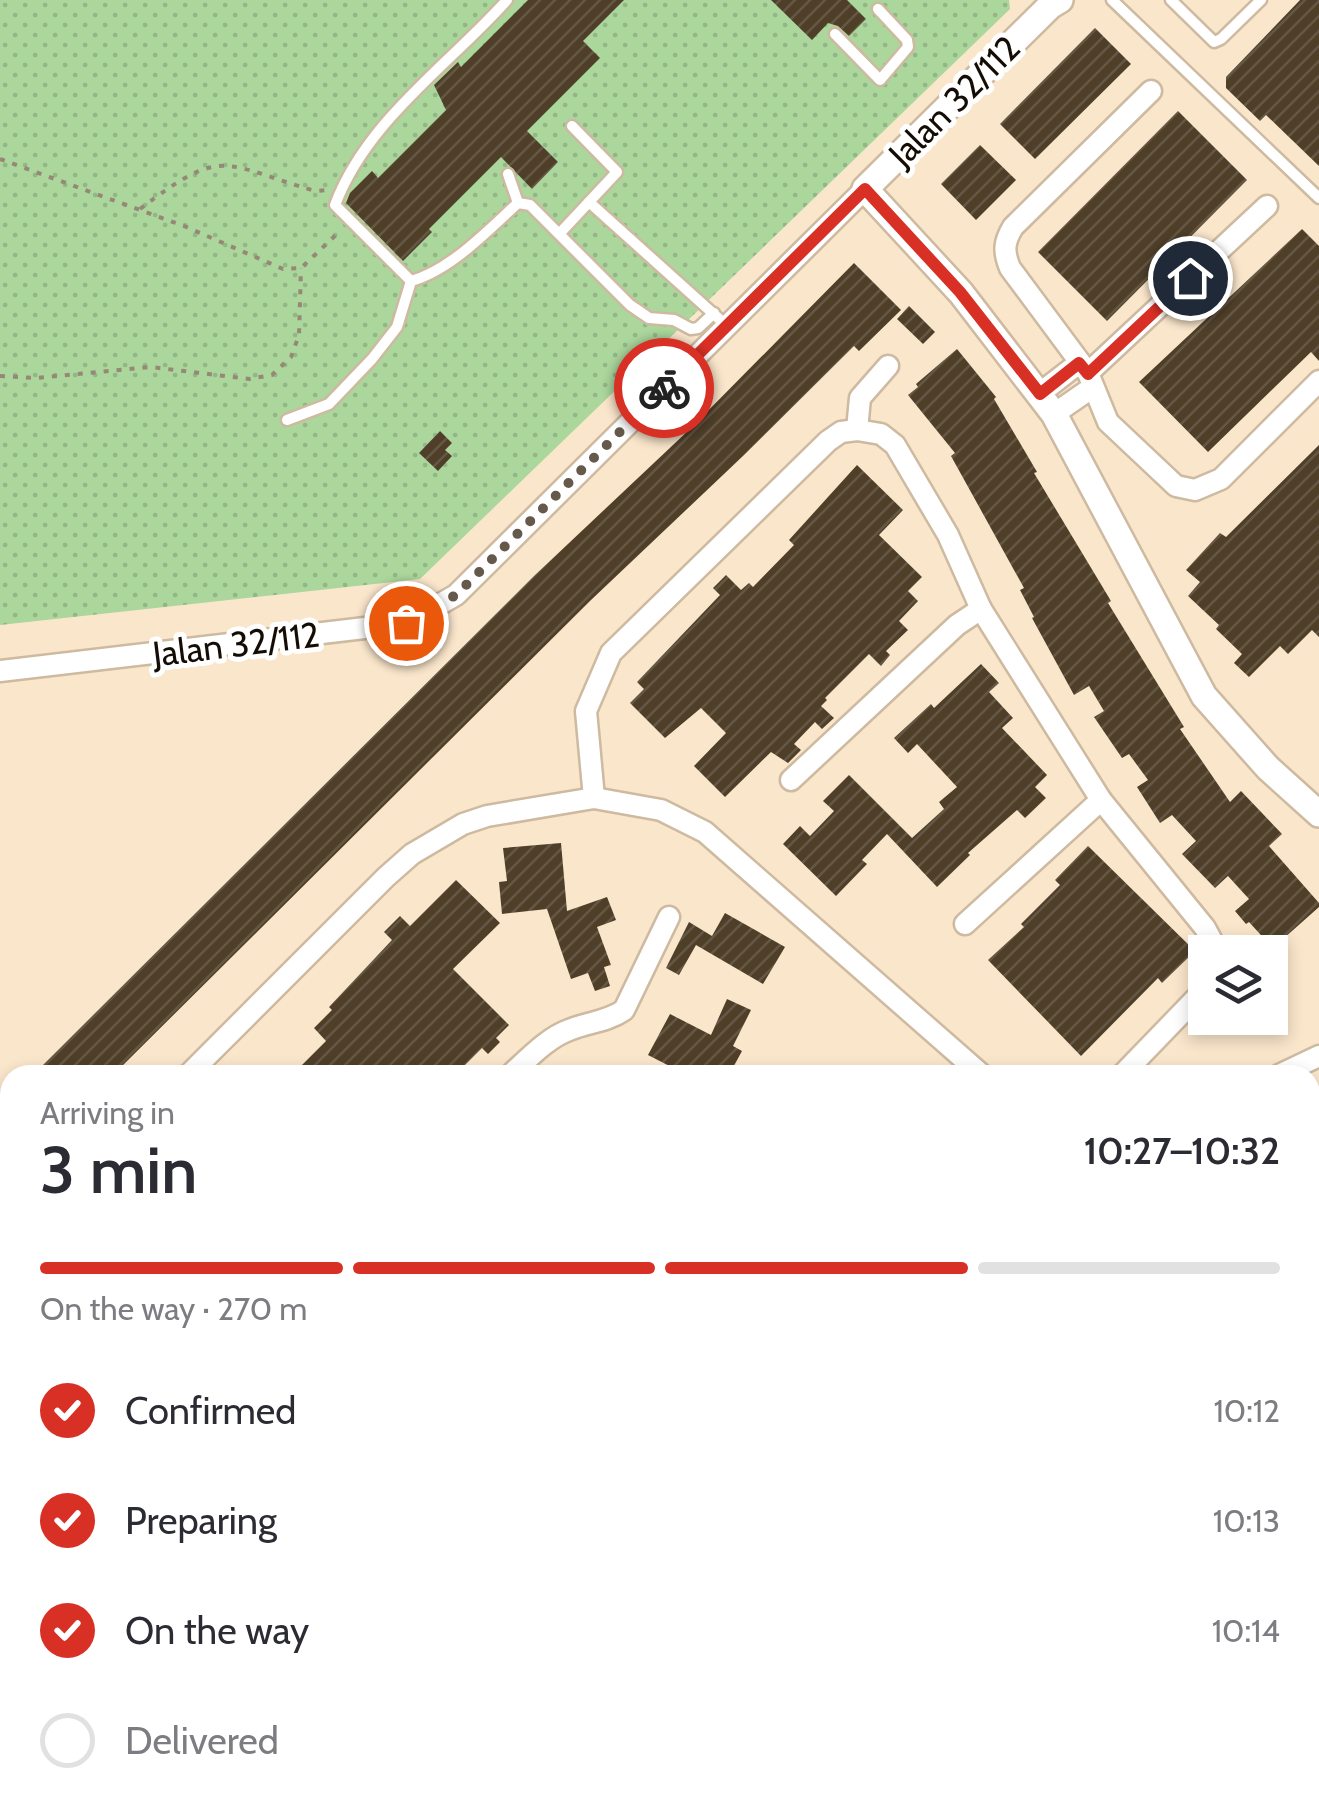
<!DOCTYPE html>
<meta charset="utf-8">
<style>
body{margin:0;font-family:Cabin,sans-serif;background:#f7f7f7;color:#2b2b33;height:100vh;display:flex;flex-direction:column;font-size:38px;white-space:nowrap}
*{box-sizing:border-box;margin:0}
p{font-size:32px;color:#7c7c81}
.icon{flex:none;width:55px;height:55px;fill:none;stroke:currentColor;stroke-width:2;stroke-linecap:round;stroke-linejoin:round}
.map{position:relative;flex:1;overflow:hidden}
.side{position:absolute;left:0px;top:1065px;width:1320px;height:752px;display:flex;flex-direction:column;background:#fff;border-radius:30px 30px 0 0;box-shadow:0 5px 15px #0003}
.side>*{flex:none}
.tools{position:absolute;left:1188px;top:935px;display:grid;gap:20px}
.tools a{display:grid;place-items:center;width:100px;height:100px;border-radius:0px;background:#fff;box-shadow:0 5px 15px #0003;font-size:50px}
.pin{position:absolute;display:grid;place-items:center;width:85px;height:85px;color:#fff;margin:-42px;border:5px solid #fff;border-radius:50%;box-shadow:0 2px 10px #0007}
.courier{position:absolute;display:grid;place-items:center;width:100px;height:100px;margin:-50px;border:8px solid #d93025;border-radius:50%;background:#fff;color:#222;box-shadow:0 2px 12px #0007}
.head em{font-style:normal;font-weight:600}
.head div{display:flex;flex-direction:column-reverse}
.head{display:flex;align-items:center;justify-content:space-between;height:170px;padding:0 40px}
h1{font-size:65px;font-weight:600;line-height:75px}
.bar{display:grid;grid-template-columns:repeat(4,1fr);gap:15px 10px;align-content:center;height:120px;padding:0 40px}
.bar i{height:12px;border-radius:8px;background:#e1e1e2}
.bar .current{background:#d93025}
.bar p{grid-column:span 4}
ol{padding:0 40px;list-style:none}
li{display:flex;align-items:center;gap:30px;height:110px}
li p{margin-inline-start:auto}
li .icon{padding:10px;border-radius:50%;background:#d93025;color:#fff;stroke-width:4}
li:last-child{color:#7c7c81}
li i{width:55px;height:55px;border:5px solid #e1e1e2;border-radius:50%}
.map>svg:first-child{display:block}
.grass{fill:url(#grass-dots)}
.building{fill:url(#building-hatch)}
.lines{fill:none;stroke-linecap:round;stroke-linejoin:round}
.service-casing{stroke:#cdbaa0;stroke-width:15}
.minor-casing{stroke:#cdbaa0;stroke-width:25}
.tertiary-casing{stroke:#cdbaa0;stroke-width:30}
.path{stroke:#968875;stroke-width:4;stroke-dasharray:5 8;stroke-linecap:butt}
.service{stroke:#fff;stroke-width:10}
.minor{stroke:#fff;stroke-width:20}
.tertiary{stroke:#fff;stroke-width:25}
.done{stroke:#64594a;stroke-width:10;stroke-dasharray:0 18}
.route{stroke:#d93025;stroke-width:12}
.labels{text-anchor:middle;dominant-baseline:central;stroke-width:10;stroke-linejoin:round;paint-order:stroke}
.street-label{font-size:35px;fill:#140d05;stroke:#fff}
</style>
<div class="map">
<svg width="1319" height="1817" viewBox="0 0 1319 1817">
<defs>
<pattern id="grass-dots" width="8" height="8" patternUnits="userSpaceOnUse" patternTransform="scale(2.5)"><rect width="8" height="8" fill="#abd69c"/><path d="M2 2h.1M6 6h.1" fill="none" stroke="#92b685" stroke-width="1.8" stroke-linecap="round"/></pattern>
<pattern id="building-hatch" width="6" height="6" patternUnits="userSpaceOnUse" patternTransform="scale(2.5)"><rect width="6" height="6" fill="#4f3f29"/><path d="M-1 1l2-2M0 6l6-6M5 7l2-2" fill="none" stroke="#645745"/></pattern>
</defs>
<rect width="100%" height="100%" fill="#fae6cb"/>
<path class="grass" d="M0,0H1009L1010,9L420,579L0,625Z"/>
<g class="building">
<path d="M528,0H624L583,41L600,58L527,131L558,162L532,189L501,157L429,229L432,232L403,261L346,203L350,193L372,171L378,178L446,110L434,85L458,62L461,67Z"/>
<path d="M771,0H847L866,19L849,36L838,26L828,23L812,40Z"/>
<path d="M1300,0H1319V166L1266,115L1260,121L1226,88V77Z"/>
<path d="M1095,28L1131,64L1035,159L1000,124Z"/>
<path d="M1178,111L1247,180L1107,321L1038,252Z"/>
<path d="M980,145L1016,180L976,220L941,184Z"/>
<path d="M1302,229L1319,246V361L1311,352L1208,452L1139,382Z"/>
<path d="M854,263L901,310L859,351L854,346L743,456L591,600L113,1075H33L534,576L691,428Z"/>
<path d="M909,306L935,332L923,344L897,319Z"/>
<path d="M957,349L996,397L994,399L1037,472L1034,473L1111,601L1108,603L1184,727L1180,729L1230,802L1241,791L1282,834L1269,846L1319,903V907L1283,939L1280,936L1270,945L1249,922L1246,924L1235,911L1249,899L1228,876L1215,888L1182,854L1196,841L1172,815L1160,823L1137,787L1148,780L1129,754L1122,758L1094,717L1104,711L1089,686L1074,695L1032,618L1034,617L1020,590L1024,588L951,456L955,453L908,395L918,387L916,384Z"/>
<path d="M440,431L452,443L445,450L452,456L438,471L419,453Z"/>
<path d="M1319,445V637L1312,630L1288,654L1280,646L1249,677L1234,663L1242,654L1216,629L1219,625L1188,596L1200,582L1186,570L1220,533L1226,537Z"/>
<path d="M857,465L903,510L879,535L922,577L908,591L918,601L899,621L908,630L886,651L890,655L881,666L869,654L825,698L827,700L821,706L834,718L822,729L815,722L794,744L801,750L788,763L771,752L725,797L694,766L726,733L701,708L665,738L630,703L644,689L637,682L720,595L713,588L726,575L741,590L749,583L753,587L794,545L789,540Z"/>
<path d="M981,664L999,683L989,692L1013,718L1002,728L1047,775L1035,787L1046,798L1025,818L1017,810L968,853L970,855L937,887L887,834L862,860L867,864L836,896L783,844L800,826L810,836L834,811L823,801L849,775L912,838L944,809L939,802L957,787L917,744L908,753L894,738L931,704L934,708Z"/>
<path d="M561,843L567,911L607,897L616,920L597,927L611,965L604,967L610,986L595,991L588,973L571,979L547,909L502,914L499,882L507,881L503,848Z"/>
<path d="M1088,846L1195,951L1162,983L1158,978L1081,1056L988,960L1024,927L1021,924L1060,885L1055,880Z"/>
<path d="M456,880L500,923L453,969L509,1025L496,1038L500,1042L488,1054L482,1048L455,1075H292L326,1041L314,1028L332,1010L329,1007L392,940L384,932L400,916L410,926Z"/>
<path d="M725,913L785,947L763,984L696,945L679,975L666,968L689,922L712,936Z"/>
<path d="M727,999L751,1010L733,1046L742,1051L729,1075H687L648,1055L670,1014L711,1035Z"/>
</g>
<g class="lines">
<defs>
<g id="service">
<path d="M507,0C449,65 367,120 335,205L411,281C451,270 488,230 518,203L530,205L630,305L649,318L674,320L691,329L698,328L714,313"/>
<path d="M1112,0L1319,198"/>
<path d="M1171,0L1214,42L1221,39L1261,0"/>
<path d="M835,34L880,80L908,47L907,40L878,9"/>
<path d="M508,174L518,203"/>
<path d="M589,202L727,326"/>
<path d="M560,233L617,172L572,126"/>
<path d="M287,420L329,404L372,359L397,327L411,281"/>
</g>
<g id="minor">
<path d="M1151,91L1013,227C1004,242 1003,251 1010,268L1088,373L1108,422L1176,486L1195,490L1221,479L1319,381"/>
<path d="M1088,373L1267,206"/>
<path d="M1039,394L1079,363"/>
<path d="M1054,414L1093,387"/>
<path d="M857,430L860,398L888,366"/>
<path d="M0,671L407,623L456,595L865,189"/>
<path d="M791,780L957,625L981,609"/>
<path d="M594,798L586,711L611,653L828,441L841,432L857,430L881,434L895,445L948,535L981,609L1101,800L1205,928L1218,952"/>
<path d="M965,924L1101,800"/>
<path d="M188,1075L386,877L412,854L463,824L487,816L594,798L661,810L705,832L982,1075"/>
<path d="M510,1075C528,1059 547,1038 569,1030C588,1022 607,1022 624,1010L669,917"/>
<path d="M1122,1075L1205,989"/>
<path d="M1279,1075L1319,1056"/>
<path d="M0,1231L10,1221"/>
<path d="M1310,1302L1319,1298"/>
<path d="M0,1485L10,1475"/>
<path d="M0,1637L10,1647"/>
<path d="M1310,1674L1319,1680"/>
<path d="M0,1730L10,1719"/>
<path d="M426,1808L436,1817"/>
<path d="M640,1808L648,1817"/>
<path d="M728,1817L740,1808"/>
<path d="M934,1817L945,1808"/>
</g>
<path id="tertiary" d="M1060,0L1050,6L865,189L961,293L1054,414L1204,696L1268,768L1319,814"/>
</defs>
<use href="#service" class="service-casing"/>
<use href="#minor" class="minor-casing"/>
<use href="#tertiary" class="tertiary-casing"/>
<g class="path">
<path d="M0,159L184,226L283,269L301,268L340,231"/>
<path d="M140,209C224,145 222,164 315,191L328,190"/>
<path d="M0,376L36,378L151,367L249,379L272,375L291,357L299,335L301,268"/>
</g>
<use href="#service" class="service"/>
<use href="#minor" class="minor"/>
<use href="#tertiary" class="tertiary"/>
</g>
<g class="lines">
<path class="done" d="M406,623L456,595L664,388"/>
<path class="route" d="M664,388L865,189L960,292L1040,394L1079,363L1088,374L1190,278"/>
</g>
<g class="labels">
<g class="street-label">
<text transform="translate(954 101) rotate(-45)">Jalan 32/112</text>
<text transform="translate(236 644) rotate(-7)">Jalan 32/112</text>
</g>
</g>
</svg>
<div class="tools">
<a><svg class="icon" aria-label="layers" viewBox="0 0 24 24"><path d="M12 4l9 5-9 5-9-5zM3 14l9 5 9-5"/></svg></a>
</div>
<div class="pin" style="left:406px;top:623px;background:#ea580c"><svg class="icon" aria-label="bag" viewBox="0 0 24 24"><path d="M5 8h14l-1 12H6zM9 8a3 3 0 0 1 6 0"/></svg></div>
<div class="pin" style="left:1190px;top:278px;background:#1f2937"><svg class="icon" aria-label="home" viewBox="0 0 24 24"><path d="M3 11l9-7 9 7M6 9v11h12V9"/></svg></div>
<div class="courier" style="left:664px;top:388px"><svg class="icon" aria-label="bike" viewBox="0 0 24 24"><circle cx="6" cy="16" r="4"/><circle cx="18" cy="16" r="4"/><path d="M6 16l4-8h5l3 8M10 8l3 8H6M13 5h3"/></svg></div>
<section class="side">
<div class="head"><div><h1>3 min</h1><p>Arriving in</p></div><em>10:27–10:32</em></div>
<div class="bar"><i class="current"></i><i class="current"></i><i class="current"></i><i></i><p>On the way · 270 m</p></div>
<ol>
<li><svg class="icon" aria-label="check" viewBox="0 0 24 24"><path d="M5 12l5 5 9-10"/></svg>Confirmed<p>10:12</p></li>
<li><svg class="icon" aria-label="check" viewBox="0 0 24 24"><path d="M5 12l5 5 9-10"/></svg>Preparing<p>10:13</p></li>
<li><svg class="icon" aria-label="check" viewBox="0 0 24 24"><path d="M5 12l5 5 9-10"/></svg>On the way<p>10:14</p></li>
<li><i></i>Delivered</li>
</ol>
</section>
</div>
